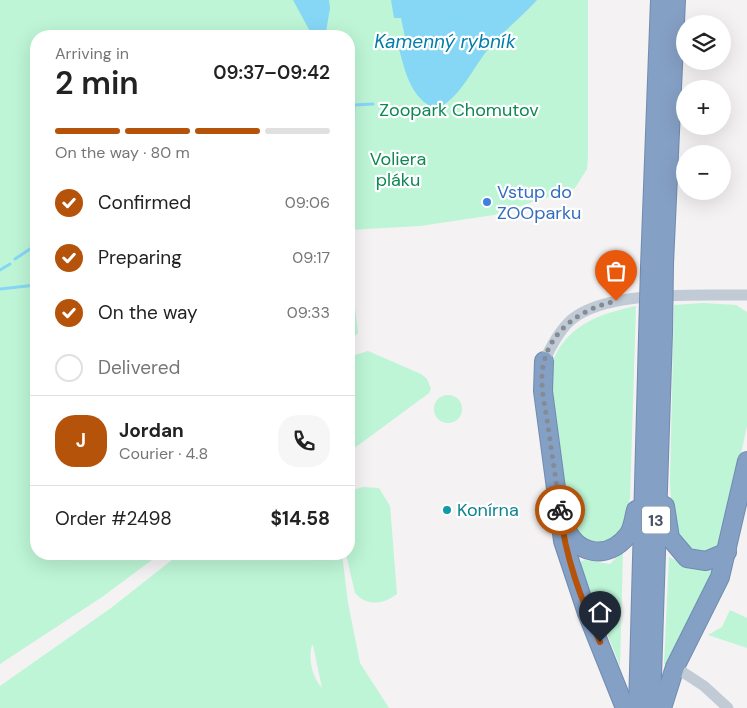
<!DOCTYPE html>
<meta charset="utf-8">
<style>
body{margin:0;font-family:"DM Sans",sans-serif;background:#f6f6f6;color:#222;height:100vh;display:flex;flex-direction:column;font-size:19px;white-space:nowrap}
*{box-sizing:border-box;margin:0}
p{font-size:16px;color:#767676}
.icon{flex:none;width:28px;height:28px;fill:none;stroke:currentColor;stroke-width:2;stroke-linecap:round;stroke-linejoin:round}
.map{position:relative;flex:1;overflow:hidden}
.panel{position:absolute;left:30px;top:30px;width:325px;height:530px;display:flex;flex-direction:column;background:#fff;border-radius:20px;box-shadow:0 5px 20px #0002}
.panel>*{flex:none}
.tools{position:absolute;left:676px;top:15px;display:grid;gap:10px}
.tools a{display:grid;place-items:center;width:55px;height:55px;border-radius:50%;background:#fff;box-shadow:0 5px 20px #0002;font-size:25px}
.pin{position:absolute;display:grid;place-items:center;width:42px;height:42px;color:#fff;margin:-51px -21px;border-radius:50% 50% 50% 0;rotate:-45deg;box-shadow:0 0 5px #0007}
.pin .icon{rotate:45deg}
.courier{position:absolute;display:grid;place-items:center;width:50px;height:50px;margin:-25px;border:4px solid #b45309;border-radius:50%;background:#fff;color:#222;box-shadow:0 1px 6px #0007}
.head em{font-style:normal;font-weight:600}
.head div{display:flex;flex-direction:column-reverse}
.head{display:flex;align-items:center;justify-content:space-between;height:85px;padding:0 25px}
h1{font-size:32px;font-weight:600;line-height:38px}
.bar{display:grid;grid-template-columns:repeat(4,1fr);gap:8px 5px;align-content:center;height:60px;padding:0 25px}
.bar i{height:6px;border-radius:4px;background:#e0e0e0}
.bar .selected{background:#b45309}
.bar p{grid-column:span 4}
.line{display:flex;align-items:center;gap:12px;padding:0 25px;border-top:1px solid #e0e0e0}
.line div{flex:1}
.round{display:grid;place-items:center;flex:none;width:52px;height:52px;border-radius:20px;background:#f6f6f6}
ol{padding:0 25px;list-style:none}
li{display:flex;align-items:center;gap:15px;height:55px}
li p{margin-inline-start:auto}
li .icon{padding:5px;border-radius:50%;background:#b45309;color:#fff;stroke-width:4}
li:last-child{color:#767676}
li i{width:28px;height:28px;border:2px solid #e0e0e0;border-radius:50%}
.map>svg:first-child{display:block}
.green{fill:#bdf5d6;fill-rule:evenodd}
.water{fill:#86d7f6}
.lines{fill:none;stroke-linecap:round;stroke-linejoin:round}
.stream{stroke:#86d7f6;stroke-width:3}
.highway-casing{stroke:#708bb1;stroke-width:20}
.minor{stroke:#c1cbd5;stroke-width:11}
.highway{stroke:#85a0c5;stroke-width:18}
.highway-bridge-casing{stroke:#708bb1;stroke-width:20;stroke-linecap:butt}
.highway-bridge{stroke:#85a0c5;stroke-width:18}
.done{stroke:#848b94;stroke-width:5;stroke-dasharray:0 9}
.route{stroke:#b45309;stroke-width:6}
.shop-dot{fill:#3f7fe0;stroke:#fff;stroke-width:2}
.culture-dot{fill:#0f9aa8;stroke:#fff;stroke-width:2}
.labels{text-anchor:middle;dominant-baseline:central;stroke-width:4.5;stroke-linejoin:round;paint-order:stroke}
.shield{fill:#fff;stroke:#7e8791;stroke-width:1}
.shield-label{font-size:16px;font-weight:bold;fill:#475362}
.park-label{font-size:18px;fill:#0d8853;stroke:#fff}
.shop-label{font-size:18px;fill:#366cbe;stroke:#fff;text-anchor:start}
.culture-label{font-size:18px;fill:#0d838f;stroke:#fff;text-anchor:start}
.water-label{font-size:19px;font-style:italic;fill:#027cab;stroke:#fff}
</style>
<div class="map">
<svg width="747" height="708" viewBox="0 0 747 708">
<rect width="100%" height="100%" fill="#f4f2f2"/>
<g class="green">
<path d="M0,0H588V156L587,169L575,188L494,215L420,226L349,230V36H36V554H160L102,597L0,664Z"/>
<path d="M349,253L358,333L352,339L349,352Z"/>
<path d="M703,303L736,305L747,312V426L722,541C709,554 698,555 682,546L672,516L670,483L674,305Z"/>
<path d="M636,306L630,498C623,530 625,536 592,546C586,541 577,535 572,529C568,523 551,402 551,390C551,379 550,366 555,356C571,323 603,313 636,306Z"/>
<path d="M368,351L421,374L427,379L431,389L429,393L349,452V362L355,355Z"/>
<circle cx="448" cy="409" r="14"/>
<path d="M363,487L379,488L390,506L397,594C384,604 367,607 355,593L346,554H349V491Z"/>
<path d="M623,551L620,666L580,565L581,561L585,560L610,564Z"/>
<path d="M186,554H342L348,603L360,663L389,708H0V686L111,608L177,556ZM312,645H313L322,688C312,677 308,659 312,645Z"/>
<path d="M669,557L685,565L712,567L714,571L668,665L664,664Z"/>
<path d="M730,610L747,618V648L708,635L722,627Z"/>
</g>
<g class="water">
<path d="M293,0H329L330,8L326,32L312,35Z"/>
<path d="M391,0H537C522,17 504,30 490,47C473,67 462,96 437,109C409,100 404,66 397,41L405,37L401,18H394Z"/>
</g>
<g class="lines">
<g class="stream">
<path d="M349,133L353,127L354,105L373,104"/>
<path d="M15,259L36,245"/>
<path d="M0,270L10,264"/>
<path d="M0,289L36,285"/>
</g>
<defs>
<g id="highway">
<path d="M664,264L676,0"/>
<path d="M650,267L660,0"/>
<path d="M544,361L543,391L563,541L587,613L625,708"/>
<path d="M665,506L670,538L687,558L706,561L727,552"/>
<path d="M565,525C575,555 608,561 628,535C633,529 634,517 636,510"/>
<path d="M638,708L648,336"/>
<path d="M651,708L663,333"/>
<path d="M662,708L675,667L720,577L747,461"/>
</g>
</defs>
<use href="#highway" class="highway-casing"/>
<g class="minor">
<path d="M544,361C551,347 559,331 571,320C608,289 700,296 747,295"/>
<path d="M675,667L704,686L728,708"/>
</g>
<use href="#highway" class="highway"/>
<defs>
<g id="highway-bridge">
<path d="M663,333L664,264"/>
<path d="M648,336L650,267"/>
</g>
</defs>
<use href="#highway-bridge" class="highway-bridge-casing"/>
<use href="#highway-bridge" class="highway-bridge"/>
</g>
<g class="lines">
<path class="done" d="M560,510C556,479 551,449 547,419C544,401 539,380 544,362C552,328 584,308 616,301"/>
<path class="route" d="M560,510C565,557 581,599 600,642"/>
</g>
<circle class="shop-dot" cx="487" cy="202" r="5"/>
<circle class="culture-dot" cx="447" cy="510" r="5"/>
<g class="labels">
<rect class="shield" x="642" y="506.5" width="28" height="27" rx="4"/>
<g class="shield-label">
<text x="656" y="520">13</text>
</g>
<g class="park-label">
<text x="459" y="110">Zoopark Chomutov</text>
<text x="398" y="159">Voliera<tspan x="398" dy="21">pláku</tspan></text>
</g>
<g class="shop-label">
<text x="497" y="192">Vstup do<tspan x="497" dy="21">ZOOparku</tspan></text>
</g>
<g class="culture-label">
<text x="457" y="510">Konírna</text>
</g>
<g class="water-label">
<text x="445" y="41">Kamenný rybník</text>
</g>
</g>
</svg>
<div class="tools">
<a><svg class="icon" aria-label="layers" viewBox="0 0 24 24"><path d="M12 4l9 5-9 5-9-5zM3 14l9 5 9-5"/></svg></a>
<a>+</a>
<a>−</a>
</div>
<div class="pin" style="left:616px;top:301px;background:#ea580c"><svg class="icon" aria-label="bag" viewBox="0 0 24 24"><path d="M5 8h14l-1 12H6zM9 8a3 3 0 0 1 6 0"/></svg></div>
<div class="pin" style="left:600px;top:642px;background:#1f2937"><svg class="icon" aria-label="home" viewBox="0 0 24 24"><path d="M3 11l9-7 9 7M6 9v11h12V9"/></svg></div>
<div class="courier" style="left:560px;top:510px"><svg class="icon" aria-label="bike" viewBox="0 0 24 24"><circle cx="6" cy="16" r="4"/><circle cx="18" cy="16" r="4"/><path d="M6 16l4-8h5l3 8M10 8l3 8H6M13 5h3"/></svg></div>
<section class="panel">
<div class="head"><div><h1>2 min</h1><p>Arriving in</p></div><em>09:37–09:42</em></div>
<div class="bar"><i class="selected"></i><i class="selected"></i><i class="selected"></i><i></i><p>On the way · 80 m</p></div>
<ol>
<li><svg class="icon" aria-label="check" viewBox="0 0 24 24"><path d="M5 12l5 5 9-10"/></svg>Confirmed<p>09:06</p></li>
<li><svg class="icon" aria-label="check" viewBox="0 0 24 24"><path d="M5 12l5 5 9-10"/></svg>Preparing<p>09:17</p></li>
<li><svg class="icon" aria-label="check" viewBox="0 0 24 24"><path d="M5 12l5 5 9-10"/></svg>On the way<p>09:33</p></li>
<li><i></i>Delivered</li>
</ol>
<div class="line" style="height:90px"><b class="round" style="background:#b45309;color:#fff">J</b><div><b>Jordan</b><p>Courier · 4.8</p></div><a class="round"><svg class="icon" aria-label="phone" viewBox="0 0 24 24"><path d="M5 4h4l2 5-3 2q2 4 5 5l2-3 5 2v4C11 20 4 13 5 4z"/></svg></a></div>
<div class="line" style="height:65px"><div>Order #2498</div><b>$14.58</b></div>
</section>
</div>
